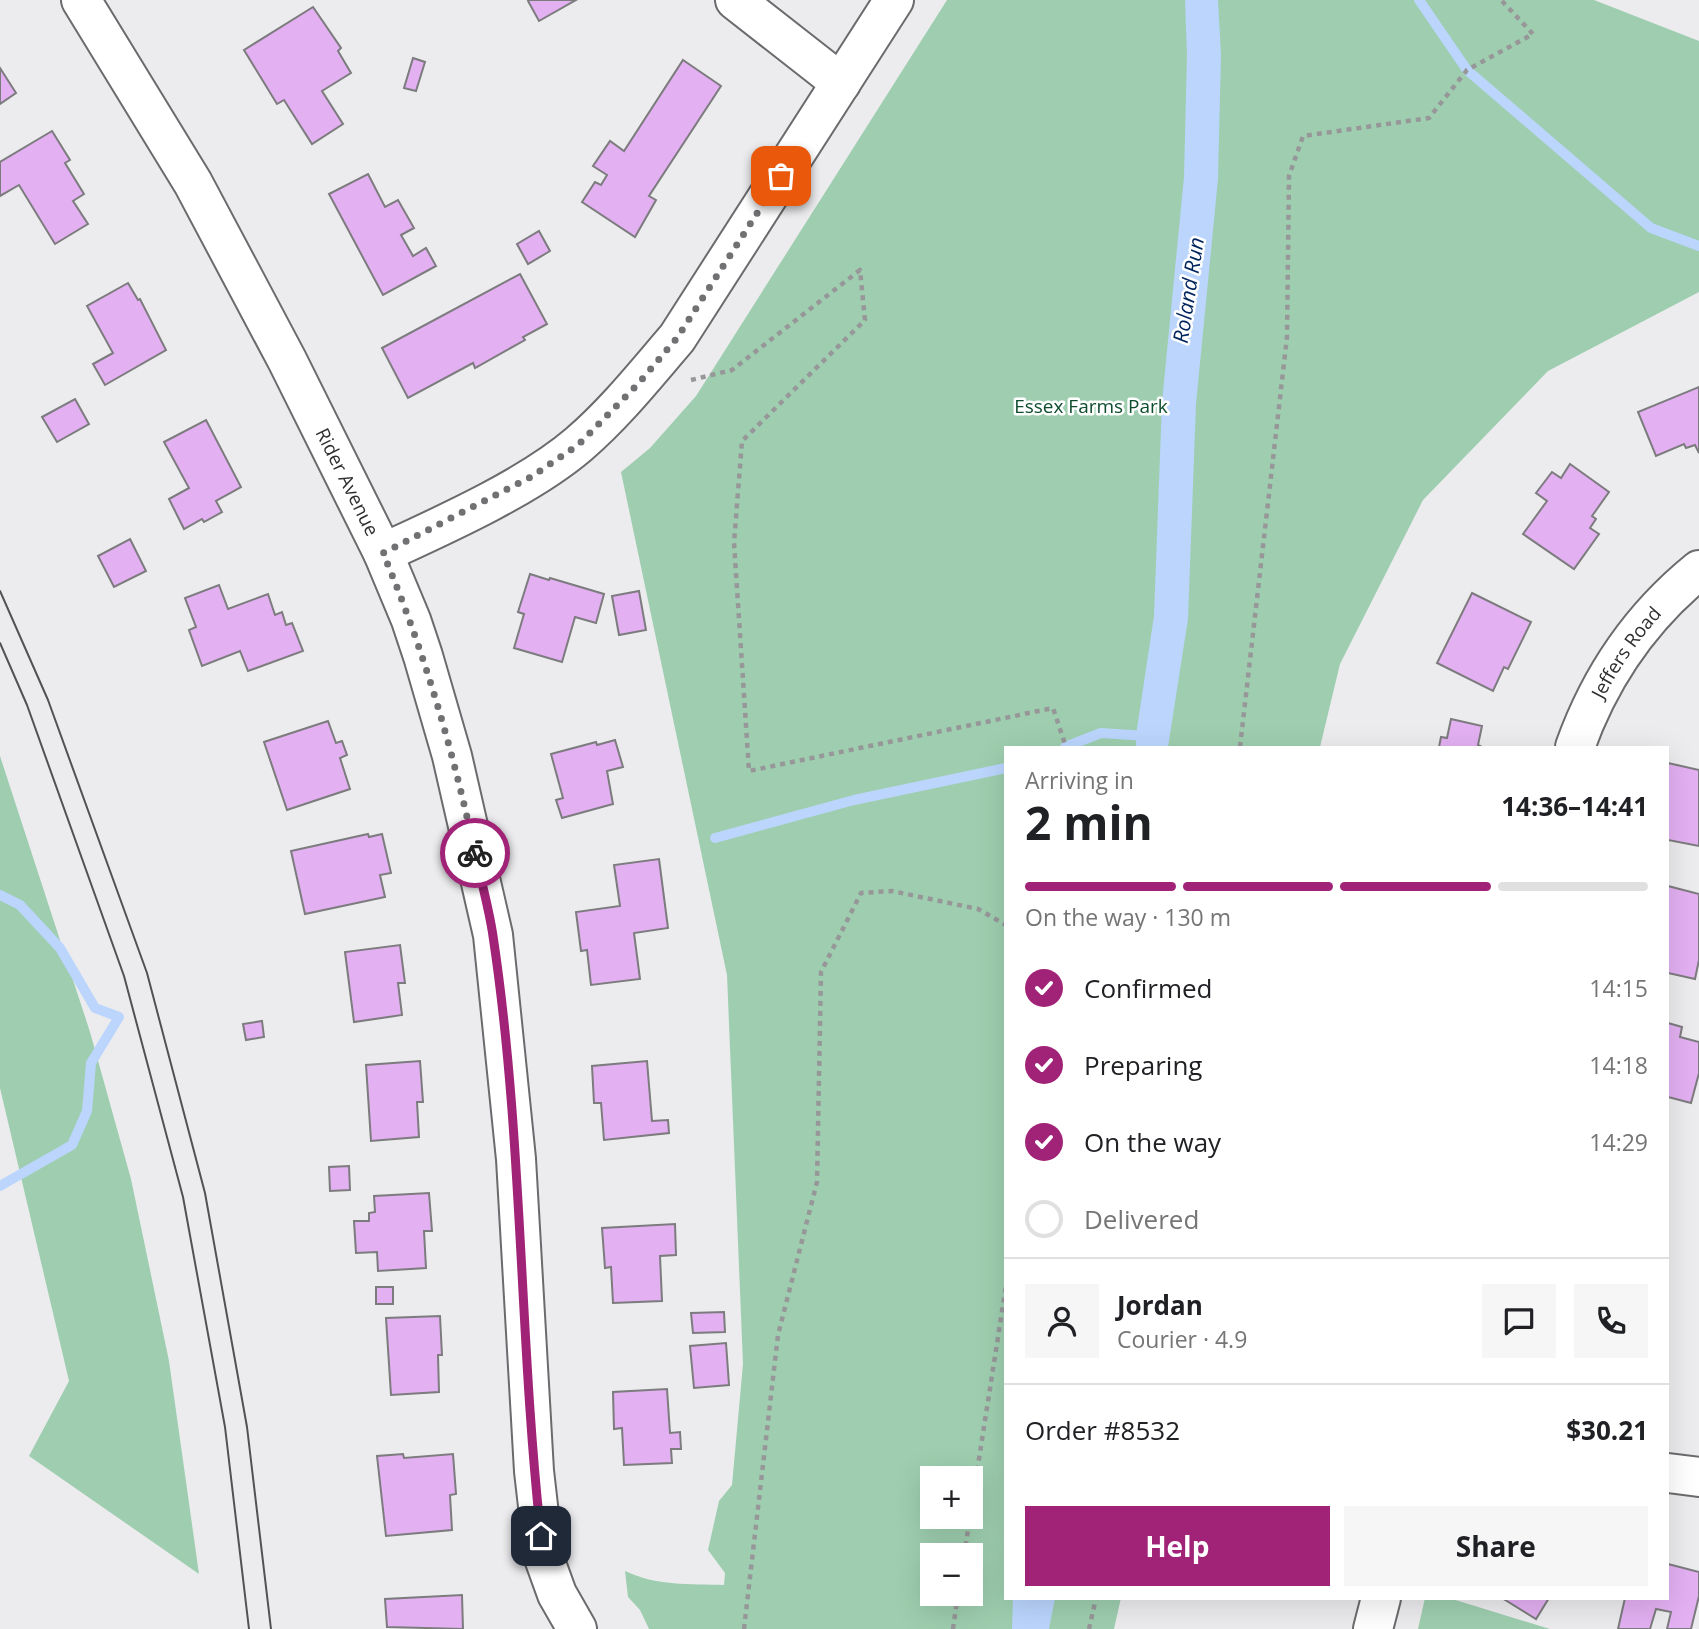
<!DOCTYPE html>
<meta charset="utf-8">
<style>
body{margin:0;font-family:"Open Sans",sans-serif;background:#f6f6f6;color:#202124;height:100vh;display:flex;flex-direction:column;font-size:26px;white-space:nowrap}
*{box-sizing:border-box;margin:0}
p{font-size:23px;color:#757577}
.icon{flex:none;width:38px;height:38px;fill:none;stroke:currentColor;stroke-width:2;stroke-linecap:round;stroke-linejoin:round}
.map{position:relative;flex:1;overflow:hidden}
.panel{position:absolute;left:1004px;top:746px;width:665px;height:854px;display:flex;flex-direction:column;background:#fff;border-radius:0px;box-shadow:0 7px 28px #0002}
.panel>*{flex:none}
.buttons{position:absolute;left:920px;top:1466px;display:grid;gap:14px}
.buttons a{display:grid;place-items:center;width:63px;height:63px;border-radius:0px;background:#fff;box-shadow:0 7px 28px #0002;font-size:35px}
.pin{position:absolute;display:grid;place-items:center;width:60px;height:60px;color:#fff;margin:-30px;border-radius:14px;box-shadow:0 4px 10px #0006}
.courier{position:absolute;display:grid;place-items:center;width:70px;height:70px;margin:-35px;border:5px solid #a02377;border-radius:50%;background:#fff;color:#222;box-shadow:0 2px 9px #0007}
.summary em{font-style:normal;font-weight:700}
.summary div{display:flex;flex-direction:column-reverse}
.summary{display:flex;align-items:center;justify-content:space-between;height:119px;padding:0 21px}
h1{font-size:46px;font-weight:700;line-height:52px}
.bar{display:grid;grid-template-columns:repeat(4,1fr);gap:10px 7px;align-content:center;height:84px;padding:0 21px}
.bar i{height:9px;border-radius:5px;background:#e0e0e0}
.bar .selected{background:#a02377}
.bar p{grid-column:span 4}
.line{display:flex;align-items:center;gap:18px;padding:0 21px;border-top:2px solid #e0e0e0}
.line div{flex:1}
.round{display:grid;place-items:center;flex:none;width:74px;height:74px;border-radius:0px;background:#f6f6f6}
ol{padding:0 21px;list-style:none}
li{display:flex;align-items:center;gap:21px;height:77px}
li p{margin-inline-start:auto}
li .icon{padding:7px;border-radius:50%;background:#a02377;color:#fff;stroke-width:4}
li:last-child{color:#757577}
li i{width:38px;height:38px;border:4px solid #e0e0e0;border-radius:50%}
.primary-button{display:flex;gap:14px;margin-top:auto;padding:14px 21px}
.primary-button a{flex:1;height:80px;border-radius:0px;background:#a02377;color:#fff;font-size:28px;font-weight:700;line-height:80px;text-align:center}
.primary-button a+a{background:#f6f6f6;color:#202124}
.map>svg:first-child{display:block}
.green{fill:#9eceaf;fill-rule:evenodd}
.water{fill:#bbd5fd}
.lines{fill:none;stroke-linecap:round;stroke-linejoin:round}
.stream{stroke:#bbd5fd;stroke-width:10}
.building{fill:#e3b0f2;stroke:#7c7b7d;stroke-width:2}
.minor-casing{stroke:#6b6b6d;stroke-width:42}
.path{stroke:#979799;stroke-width:4.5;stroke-dasharray:5 5;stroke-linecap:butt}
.minor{stroke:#fff;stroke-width:38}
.tram{stroke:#525253;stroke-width:2}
.done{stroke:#717173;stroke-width:7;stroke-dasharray:0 12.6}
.route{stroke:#a02377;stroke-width:9}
.labels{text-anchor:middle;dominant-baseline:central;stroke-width:5;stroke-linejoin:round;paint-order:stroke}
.park-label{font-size:19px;fill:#0d4c2d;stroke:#fff}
.street-label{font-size:19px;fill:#2f2f30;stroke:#fff}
.water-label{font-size:21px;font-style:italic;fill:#01255d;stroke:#fff}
</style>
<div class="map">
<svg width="1699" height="1629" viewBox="0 0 1699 1629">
<rect width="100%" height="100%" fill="#ececef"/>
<g class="green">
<path d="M947,0H1594L1699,41V292L1548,371L1423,500L1340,664L1320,747H1006V1598H1121L1114,1629H649L640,1610L628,1597L625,1571C656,1586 690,1584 724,1585L725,1573L708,1550L719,1501L732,1485L743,1364L727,975L621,472L650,448L696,396ZM933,1479H971V1517H933ZM933,1556H971V1594H933Z"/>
<path d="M0,756L90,1032L131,1179L169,1361L199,1574L29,1456L69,1381L0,1088Z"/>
<path d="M1425,1598H1449L1550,1629H1418Z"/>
</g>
<g class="water">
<path d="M1185,0H1218L1221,55L1218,179L1196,404L1188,619L1168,747H1136V735L1154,616L1162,402L1184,177L1187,55Z"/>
<path d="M1013,1598H1055L1049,1629H1012Z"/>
</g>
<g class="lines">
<g class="stream">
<path d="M1419,0L1467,70L1651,228L1699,246"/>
<path d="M1065,747L1101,733L1147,736"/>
<path d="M715,838L854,800L1006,768"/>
<path d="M0,895L20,905L60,948L95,1008L119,1017L91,1063L87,1111L72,1145L0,1186"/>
</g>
</g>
<g class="building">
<path d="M530,0H576L539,21L528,1Z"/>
<path d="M313,7L341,48L338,51L351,73L322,91L343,124L312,144L284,100L277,104L244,50Z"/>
<path d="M413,58L425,62L416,91L404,88Z"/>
<path d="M683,60L721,86L649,196L656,200L635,237L582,202L595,182L601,185L607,175L593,166L610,141L624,151Z"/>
<path d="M0,68L16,93L0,104Z"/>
<path d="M52,131L70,160L65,163L84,194L73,201L88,224L55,244L19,185L0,196V162Z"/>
<path d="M368,174L385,207L398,200L414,228L401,235L413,256L426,248L436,266L383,295L329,194Z"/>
<path d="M539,231L550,251L528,264L517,244Z"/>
<path d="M520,274L547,324L523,337L525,340L475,368L473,363L408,398L382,348Z"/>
<path d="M128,283L138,300L140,299L166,350L105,385L93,364L113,353L87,306Z"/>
<path d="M1699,387V453L1695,445L1686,448L1684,444L1656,456L1638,412Z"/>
<path d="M75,399L89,424L57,442L42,417Z"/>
<path d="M206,420L241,487L216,501L222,512L204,522L202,519L184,529L169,499L189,488L164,442Z"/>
<path d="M1570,464L1609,492L1592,516L1596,519L1590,528L1599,534L1574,569L1523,534L1547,501L1536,493L1552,472L1561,478Z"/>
<path d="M130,539L146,571L114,587L98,556Z"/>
<path d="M530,574L549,580L550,578L604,594L596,623L575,617L562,662L514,648L524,614L518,612Z"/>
<path d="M219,585L228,609L268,594L275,615L282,612L286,625L292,623L303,651L248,671L240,651L202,666L189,630L196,627L185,598Z"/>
<path d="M639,591L646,630L619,635L612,596Z"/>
<path d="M1472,593L1531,622L1508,669L1504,667L1493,691L1437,663Z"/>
<path d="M1451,719L1482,726L1478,745L1482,747H1439L1441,737L1447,738Z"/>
<path d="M328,721L336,743L342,741L347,755L340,758L350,789L287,810L264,742Z"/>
<path d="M615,740L623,767L607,771L613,804L562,818L556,800L563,798L551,754L596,742L597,745Z"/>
<path d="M1668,763L1699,770V846L1668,840Z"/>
<path d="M368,834L369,837L382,834L391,873L380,875L385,897L305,914L291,851Z"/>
<path d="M659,859L668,928L634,933L640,979L591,985L587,950L581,951L576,912L620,906L614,865Z"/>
<path d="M1668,886L1699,894V960L1695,979L1668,973Z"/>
<path d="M400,945L405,983H398L402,1015L354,1022L345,952Z"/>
<path d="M262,1021L264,1037L246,1040L243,1024Z"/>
<path d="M1668,1023L1682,1027L1680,1037L1699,1042V1073L1691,1103L1668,1097Z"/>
<path d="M420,1061L423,1102H417L419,1137L371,1141L366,1065Z"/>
<path d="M647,1061L652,1121L668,1120L669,1133L604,1140L601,1103H594L592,1066Z"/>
<path d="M349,1166L350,1190L330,1191L329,1167Z"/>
<path d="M429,1193L432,1231H424L426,1268L378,1271L377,1252L356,1253L354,1221H369V1213L375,1212L374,1196Z"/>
<path d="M675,1224L676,1255L660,1256L662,1301L613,1303L611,1267L605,1268L602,1228Z"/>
<rect x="376" y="1287" width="17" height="17"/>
<path d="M724,1312L725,1332L693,1333L691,1313Z"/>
<path d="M440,1316L442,1355H438L439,1392L391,1395L386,1318Z"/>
<path d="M726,1343L729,1385L694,1388L690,1346Z"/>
<path d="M667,1389L670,1433L680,1432L681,1449H671L672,1463L624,1465L622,1428L614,1429L613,1392Z"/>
<path d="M403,1454L404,1458L453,1454L456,1494L450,1495L452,1530L386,1536L377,1456Z"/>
<path d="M1668,1564L1699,1572V1596L1691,1629H1667L1671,1612L1656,1609L1650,1629H1618L1625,1598H1668Z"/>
<path d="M462,1595L463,1629L387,1627L385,1599Z"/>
<path d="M1502,1598H1549L1536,1619Z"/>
</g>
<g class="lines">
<defs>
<g id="minor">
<path id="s1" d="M81,0L193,183L287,360L383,553L411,620L423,656L452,756L493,935L516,1159L534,1471L544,1558L557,1594L577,1629"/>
<path d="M735,0L841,83"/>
<path d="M383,553C444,525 529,487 579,444C616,412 646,374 677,338L894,0"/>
<path id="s2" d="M1575,747C1600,677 1641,617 1699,570"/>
<path d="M1668,1473L1699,1477"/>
<path d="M1373,1629L1381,1598"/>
</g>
</defs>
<use href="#minor" class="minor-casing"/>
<g class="path">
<path d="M691,380L732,370L860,270L865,320L742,441L734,543L749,771L1053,708L1066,747"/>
<path d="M1240,747L1287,337L1289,176L1303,136L1429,118L1467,70L1533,34L1501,0"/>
<path d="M971,1510L1006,1286"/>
<path d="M964,1556L970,1517"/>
<path d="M744,1629L778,1335L817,1182L821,972L861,893L892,891L978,909L1006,925"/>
<path d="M953,1629L958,1594"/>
<path d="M1089,1629L1096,1598"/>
</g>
<use href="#minor" class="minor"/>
<g class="tram">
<path d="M0,591L48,700L147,973L205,1193L247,1427L271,1629"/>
<path d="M0,643L27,705L124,976L183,1197L225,1427L249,1629"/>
</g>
</g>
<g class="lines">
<path class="done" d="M475,853C453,750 424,650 383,553L531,477L578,445L638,384L677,338L781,176"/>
<path class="route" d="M475,853C481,881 489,908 493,936C523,1135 519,1337 541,1536"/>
</g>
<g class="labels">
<g class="park-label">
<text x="1091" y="406">Essex Farms Park</text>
</g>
<g class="street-label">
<text stroke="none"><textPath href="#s1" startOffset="551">Rider Avenue</textPath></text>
<text stroke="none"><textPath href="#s2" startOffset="108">Jeffers Road</textPath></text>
</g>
<g class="water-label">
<text transform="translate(1188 290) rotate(-81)">Roland Run</text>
</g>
</g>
</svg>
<div class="buttons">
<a>+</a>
<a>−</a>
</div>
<div class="pin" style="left:781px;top:176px;background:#ea580c"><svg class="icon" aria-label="bag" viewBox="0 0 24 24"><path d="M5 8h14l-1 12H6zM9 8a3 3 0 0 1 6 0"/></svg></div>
<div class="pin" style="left:541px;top:1536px;background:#1f2937"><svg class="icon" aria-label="home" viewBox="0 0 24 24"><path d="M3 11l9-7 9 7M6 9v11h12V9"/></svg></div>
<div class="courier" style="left:475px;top:853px"><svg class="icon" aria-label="bike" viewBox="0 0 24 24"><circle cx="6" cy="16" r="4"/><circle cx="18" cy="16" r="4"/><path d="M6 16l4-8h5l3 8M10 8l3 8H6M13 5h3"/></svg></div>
<section class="panel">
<div class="summary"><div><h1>2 min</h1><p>Arriving in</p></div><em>14:36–14:41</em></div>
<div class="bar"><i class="selected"></i><i class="selected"></i><i class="selected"></i><i></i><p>On the way · 130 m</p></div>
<ol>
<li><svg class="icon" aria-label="check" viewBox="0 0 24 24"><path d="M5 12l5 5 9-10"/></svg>Confirmed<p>14:15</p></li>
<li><svg class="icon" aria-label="check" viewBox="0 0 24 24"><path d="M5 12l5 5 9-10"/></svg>Preparing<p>14:18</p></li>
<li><svg class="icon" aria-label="check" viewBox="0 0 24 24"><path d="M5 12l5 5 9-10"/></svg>On the way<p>14:29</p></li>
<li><i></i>Delivered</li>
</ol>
<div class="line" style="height:126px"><a class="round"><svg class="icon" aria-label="person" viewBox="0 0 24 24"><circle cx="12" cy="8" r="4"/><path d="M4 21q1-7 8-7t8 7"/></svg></a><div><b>Jordan</b><p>Courier · 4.9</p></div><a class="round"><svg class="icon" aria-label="chat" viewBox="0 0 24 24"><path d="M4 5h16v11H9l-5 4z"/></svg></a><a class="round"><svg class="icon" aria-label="phone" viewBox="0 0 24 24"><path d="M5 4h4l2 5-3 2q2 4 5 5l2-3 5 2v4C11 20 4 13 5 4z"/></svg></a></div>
<div class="line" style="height:91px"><div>Order #8532</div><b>$30.21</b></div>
<div class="primary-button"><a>Help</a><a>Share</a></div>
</section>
</div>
